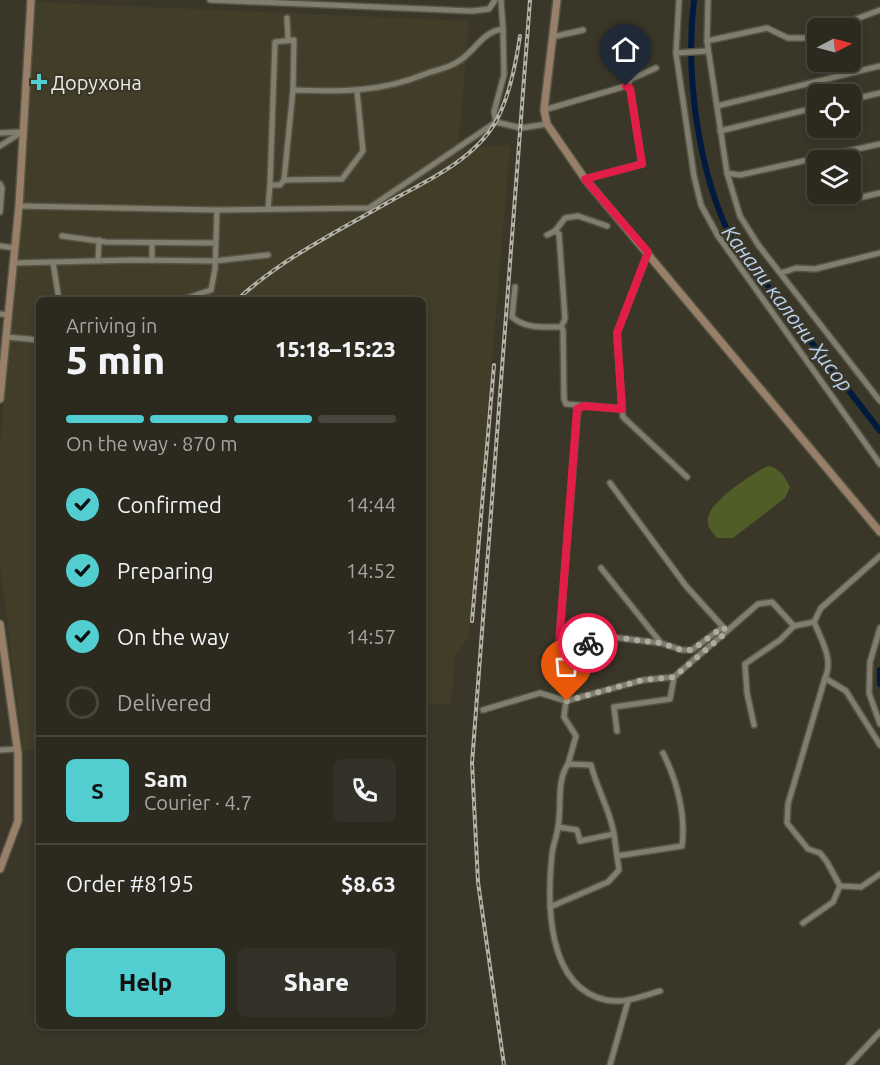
<!DOCTYPE html>
<meta charset="utf-8">
<style>
body{margin:0;font-family:Ubuntu,sans-serif;background:#343128;color:#f1f3f6;height:100vh;display:flex;flex-direction:column;font-size:22px;white-space:nowrap}
*{box-sizing:border-box;margin:0}
p{font-size:20px;color:#a6a6a4}
.icon{flex:none;width:33px;height:33px;fill:none;stroke:currentColor;stroke-width:2;stroke-linecap:round;stroke-linejoin:round}
.map{position:relative;flex:1;overflow:hidden}
.details{position:absolute;left:36px;top:297px;width:390px;height:732px;display:flex;flex-direction:column;background:#2c291f;border-radius:9px;box-shadow:0 3px 9px #0003,0 0 0 2px #48453d}
.details>*{flex:none}
.needle{width:39px;rotate:84deg}
.controls{position:absolute;left:807px;top:18px;display:grid;gap:12px}
.controls a{display:grid;place-items:center;width:54px;height:54px;border-radius:9px;background:#2c291f;box-shadow:0 3px 9px #0003,0 0 0 2px #48453d;font-size:30px}
.pin{position:absolute;display:grid;place-items:center;width:51px;height:51px;color:#fff;margin:-62px -26px;border-radius:50% 50% 50% 0;rotate:-45deg;box-shadow:0 0 6px #0007}
.pin .icon{rotate:45deg}
.courier{position:absolute;display:grid;place-items:center;width:60px;height:60px;margin:-30px;border:4px solid #e11d48;border-radius:50%;background:#fff;color:#222;box-shadow:0 2px 8px #0007}
.head em{font-style:normal;font-weight:800}
.head div{display:flex;flex-direction:column-reverse}
.head{display:flex;align-items:center;justify-content:space-between;height:102px;padding:0 30px}
h1{font-size:39px;font-weight:800;line-height:45px}
.bar{display:grid;grid-template-columns:repeat(4,1fr);gap:9px 6px;align-content:center;height:72px;padding:0 30px}
.bar i{height:8px;border-radius:4px;background:#48453d}
.bar .current{background:#52cdd0}
.bar p{grid-column:span 4}
.line{display:flex;align-items:center;gap:15px;padding:0 30px;border-top:2px solid #48453d}
.line div{flex:1}
.round{display:grid;place-items:center;flex:none;width:63px;height:63px;border-radius:9px;background:#343128}
ol{padding:0 30px;list-style:none}
li{display:flex;align-items:center;gap:18px;height:66px}
li p{margin-inline-start:auto}
li .icon{padding:6px;border-radius:50%;background:#52cdd0;color:#111;stroke-width:4}
li:last-child{color:#a6a6a4}
li i{width:33px;height:33px;border:3px solid #48453d;border-radius:50%}
.button{display:flex;gap:12px;margin-top:auto;padding:12px 30px}
.button a{flex:1;height:69px;border-radius:9px;background:#52cdd0;color:#111;font-size:24px;font-weight:800;line-height:69px;text-align:center}
.button a+a{background:#343128;color:#f1f3f6}
.map>svg:first-child{display:block}
.built{fill:#413d28}
.green{fill:#505d26}
.lines{fill:none;stroke-linecap:round;stroke-linejoin:round}
.canal{stroke:#001b3d;stroke-width:6}
.street-casing{stroke:#565447;stroke-width:8}
.secondary-casing{stroke:#565447;stroke-width:10}
.street{stroke:#817e6e;stroke-width:5}
.secondary{stroke:#988068;stroke-width:7}
.rail-casing{stroke:#b4b2a8;stroke-width:4}
.rail{stroke:#3a3729;stroke-width:1.5;stroke-dasharray:4.5;stroke-linecap:butt}
.done{stroke:#aeaba1;stroke-width:6;stroke-dasharray:0 10.8}
.route{stroke:#e11d48;stroke-width:8}
.poi-dot{fill:#52cdd0;stroke:#3a3729;stroke-width:2}
.labels{text-anchor:middle;dominant-baseline:central;stroke-width:4.5;stroke-linejoin:round;paint-order:stroke}
.poi-label{font-size:20px;fill:#eceae1;stroke:#3a3729;text-anchor:start}
.water-label{font-size:21px;font-style:italic;fill:#bad1f0;stroke:#3a3729}
</style>
<div class="map">
<svg width="880" height="1065" viewBox="0 0 880 1065">
<rect width="100%" height="100%" fill="#3a3729"/>
<path class="built" d="M36,2L469,21L458,149L510,145L469,637L455,656L451,705L423,703V300H39V748L23,751L0,564V449L16,246L21,79Z"/>
<path class="green" d="M768,466C780,468 785,477 790,487L785,498L733,538H717C712,532 706,526 708,517C712,500 752,474 768,466Z"/>
<g class="lines">
<g class="canal">
<path d="M694,0C685,74 698,171 731,238L880,431"/>
<path d="M880,670V684"/>
</g>
<defs>
<g id="street">
<path d="M210,0L472,11L489,9L495,0"/>
<path d="M679,0L676,53L694,176L701,205L718,236L880,464"/>
<path d="M708,0L707,41L767,28L788,38H807L818,34"/>
<path d="M287,18L288,39"/>
<path d="M832,28L880,10"/>
<path d="M552,37L583,30"/>
<path d="M707,41L727,173L740,175L880,144"/>
<path d="M676,53L707,51"/>
<path d="M626,86L631,79L656,68"/>
<path d="M850,100L880,93"/>
<path d="M717,106L880,66"/>
<path d="M544,110L626,86L630,88L642,164L585,179"/>
<path d="M496,122L494,112L504,75L503,29"/>
<path d="M720,131L818,107"/>
<path d="M0,133L20,132"/>
<path d="M0,146L22,132"/>
<path d="M727,173L740,216L759,246L880,401"/>
<path d="M284,180L342,179L363,151L357,91"/>
<path d="M0,184L2,188L0,212"/>
<path d="M270,185L275,42L294,40L293,90"/>
<path d="M841,202L880,193"/>
<path d="M19,206L217,210L369,208L496,122L521,128L547,124"/>
<path d="M268,209L270,185H280L284,180L293,90C340,92 382,92 425,74C436,70 449,68 459,61C475,51 483,31 503,29L501,0"/>
<path d="M555,231L559,234L565,319L561,327"/>
<path d="M547,235L555,231L565,218L578,216L607,226"/>
<path d="M62,236L106,242L215,243"/>
<path d="M152,243V260"/>
<path d="M0,246L15,248"/>
<path d="M648,253L617,333L622,409L623,417L687,477"/>
<path d="M98,261L99,240"/>
<path d="M53,262L59,300"/>
<path d="M14,263L132,260L215,261L268,255"/>
<path d="M781,273L796,268L815,269L880,253"/>
<path d="M515,287L512,317C526,329 543,327 561,327L563,330L564,399L566,404L622,409"/>
<path d="M181,300L211,290L215,269L217,210"/>
<path d="M0,314L9,315"/>
<path d="M7,337L39,340"/>
<path d="M578,406L559,644L564,650L611,637L661,643L682,650H692L723,627"/>
<path d="M610,483L686,586L724,628"/>
<path d="M601,568L661,643"/>
<path d="M880,628L870,662L869,693L880,724"/>
<path d="M825,678C834,660 821,639 814,622L821,608L880,556"/>
<path d="M566,701L564,717L576,736L568,764"/>
<path d="M483,710L540,693L566,701L643,680L674,677L758,604L772,602L794,626"/>
<path d="M754,725L747,693L745,664L780,640L794,626L814,622"/>
<path d="M617,731L614,707L670,699L674,677"/>
<path d="M880,745L846,691L825,678L788,804L787,823L808,849L820,853L827,862L840,886L861,887L880,874"/>
<path d="M0,750L17,749"/>
<path d="M558,827L577,830L580,841L614,834L617,856"/>
<path d="M614,834C610,810 597,789 591,765L568,764C556,782 562,806 558,827C557,836 553,845 552,854C547,902 546,987 606,1000C624,1004 643,996 660,991"/>
<path d="M550,907L608,882L619,870L617,856L682,846C686,815 677,781 663,753"/>
<path d="M803,923L833,902L840,886"/>
<path d="M610,1065L628,1001"/>
<path d="M849,1065L880,1032"/>
</g>
<g id="secondary">
<path d="M557,0L544,110L547,124L585,179L880,532"/>
<path d="M0,399L19,206L31,0"/>
<path d="M0,624L18,754V821L0,869"/>
</g>
</defs>
<use href="#street" class="street-casing"/>
<use href="#secondary" class="secondary-casing"/>
<use href="#street" class="street"/>
<use href="#secondary" class="secondary"/>
<defs>
<g id="rail">
<path d="M237,300C282,258 340,230 394,199C429,180 474,159 495,123C509,99 516,63 520,36"/>
<path d="M472,621L494,365"/>
<path d="M504,1065L478,882L472,763L530,0"/>
</g>
</defs>
<use href="#rail" class="rail-casing"/>
<use href="#rail" class="rail"/>
</g>
<g class="lines">
<path class="done" d="M567,701L643,680L674,677L727,632L723,627L692,650H681L661,643L611,637L588,643"/>
<path class="route" d="M588,643L564,650L559,644L577,409L584,406L622,409L617,333L648,252L585,179L642,164L630,88L626,86"/>
</g>
<path class="poi-dot" d="M36 73h6v6h6v6h-6v6h-6v-6h-6v-6h6z"/>
<g class="labels">
<g class="poi-label">
<text x="51" y="82">Дорухона</text>
</g>
<g class="water-label">
<text transform="translate(788 308) rotate(53)">Канали калони Ҳисор</text>
</g>
</g>
</svg>
<div class="controls">
<a><svg class="needle" viewBox="-14 -14 28 28"><path d="M0-13l5 13h-10z" fill="#e53935"/><path d="M0 13l5-13h-10z" fill="#a6a6a4"/></svg></a>
<a><svg class="icon" aria-label="locate" viewBox="0 0 24 24"><circle cx="12" cy="12" r="6"/><path d="M12 2v4M12 18v4M2 12h4M18 12h4"/></svg></a>
<a><svg class="icon" aria-label="layers" viewBox="0 0 24 24"><path d="M12 4l9 5-9 5-9-5zM3 14l9 5 9-5"/></svg></a>
</div>
<div class="pin" style="left:567px;top:701px;background:#ea580c"><svg class="icon" aria-label="bag" viewBox="0 0 24 24"><path d="M5 8h14l-1 12H6zM9 8a3 3 0 0 1 6 0"/></svg></div>
<div class="pin" style="left:626px;top:86px;background:#1f2937"><svg class="icon" aria-label="home" viewBox="0 0 24 24"><path d="M3 11l9-7 9 7M6 9v11h12V9"/></svg></div>
<div class="courier" style="left:588px;top:643px"><svg class="icon" aria-label="bike" viewBox="0 0 24 24"><circle cx="6" cy="16" r="4"/><circle cx="18" cy="16" r="4"/><path d="M6 16l4-8h5l3 8M10 8l3 8H6M13 5h3"/></svg></div>
<section class="details">
<div class="head"><div><h1>5 min</h1><p>Arriving in</p></div><em>15:18–15:23</em></div>
<div class="bar"><i class="current"></i><i class="current"></i><i class="current"></i><i></i><p>On the way · 870 m</p></div>
<ol>
<li><svg class="icon" aria-label="check" viewBox="0 0 24 24"><path d="M5 12l5 5 9-10"/></svg>Confirmed<p>14:44</p></li>
<li><svg class="icon" aria-label="check" viewBox="0 0 24 24"><path d="M5 12l5 5 9-10"/></svg>Preparing<p>14:52</p></li>
<li><svg class="icon" aria-label="check" viewBox="0 0 24 24"><path d="M5 12l5 5 9-10"/></svg>On the way<p>14:57</p></li>
<li><i></i>Delivered</li>
</ol>
<div class="line" style="height:108px"><b class="round" style="background:#52cdd0;color:#111">S</b><div><b>Sam</b><p>Courier · 4.7</p></div><a class="round"><svg class="icon" aria-label="phone" viewBox="0 0 24 24"><path d="M5 4h4l2 5-3 2q2 4 5 5l2-3 5 2v4C11 20 4 13 5 4z"/></svg></a></div>
<div class="line" style="height:78px"><div>Order #8195</div><b>$8.63</b></div>
<div class="button"><a>Help</a><a>Share</a></div>
</section>
</div>
